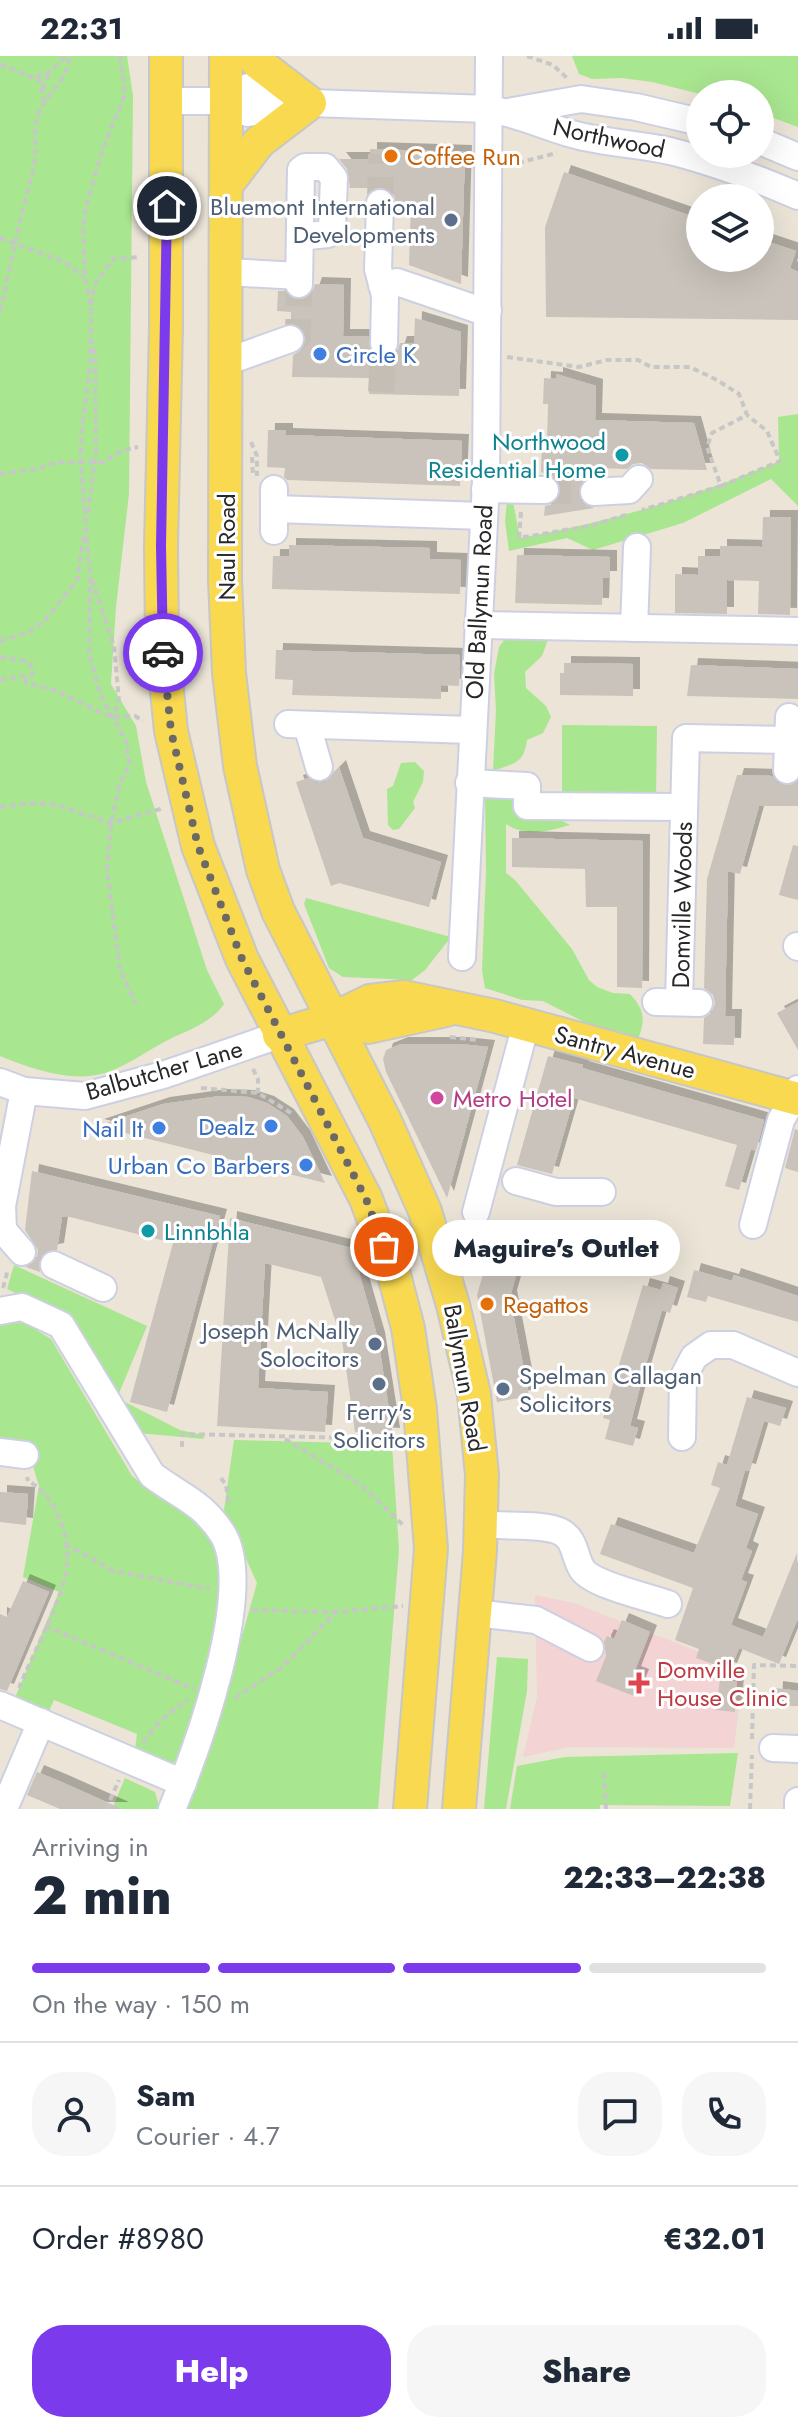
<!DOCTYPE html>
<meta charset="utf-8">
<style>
body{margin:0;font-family:Jost,sans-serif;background:#f6f6f7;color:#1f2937;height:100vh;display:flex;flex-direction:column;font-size:30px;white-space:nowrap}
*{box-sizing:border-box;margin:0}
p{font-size:26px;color:#747a83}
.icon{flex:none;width:44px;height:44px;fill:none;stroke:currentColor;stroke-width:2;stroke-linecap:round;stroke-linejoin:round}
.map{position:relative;height:1753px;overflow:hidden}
.sheet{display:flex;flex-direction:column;background:#fff;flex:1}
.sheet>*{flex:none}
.tools{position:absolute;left:686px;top:24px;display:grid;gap:16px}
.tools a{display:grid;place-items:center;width:88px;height:88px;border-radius:50%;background:#fff;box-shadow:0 8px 32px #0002;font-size:40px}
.pin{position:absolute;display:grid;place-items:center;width:68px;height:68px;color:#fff;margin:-34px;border:4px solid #fff;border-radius:50%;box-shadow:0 2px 8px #0007}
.courier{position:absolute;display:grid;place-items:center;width:80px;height:80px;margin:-40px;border:6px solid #7c3aed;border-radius:50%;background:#fff;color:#222;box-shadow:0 2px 10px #0007}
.bubble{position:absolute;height:56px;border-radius:28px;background:#fff;box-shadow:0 8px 32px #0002;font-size:26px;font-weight:800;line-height:56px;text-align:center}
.headline em{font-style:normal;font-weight:800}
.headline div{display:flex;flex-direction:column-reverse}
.headline{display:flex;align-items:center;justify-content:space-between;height:136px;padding:0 32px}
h1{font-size:52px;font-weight:800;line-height:60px}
.bar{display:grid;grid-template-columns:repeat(4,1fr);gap:12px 8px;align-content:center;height:96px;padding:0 32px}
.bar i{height:10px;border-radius:6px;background:#e0e1e3}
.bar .current{background:#7c3aed}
.bar p{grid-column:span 4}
.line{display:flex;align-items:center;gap:20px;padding:0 32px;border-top:2px solid #e0e1e3}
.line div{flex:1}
.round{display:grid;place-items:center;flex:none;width:84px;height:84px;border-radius:32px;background:#f6f6f7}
.button{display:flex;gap:16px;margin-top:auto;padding:16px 32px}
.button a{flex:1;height:92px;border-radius:32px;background:#7c3aed;color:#fff;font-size:32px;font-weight:800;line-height:92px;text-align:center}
.button a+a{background:#f6f6f7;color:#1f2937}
.status{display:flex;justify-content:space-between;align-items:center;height:56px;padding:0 40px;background:#fff;direction:ltr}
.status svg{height:22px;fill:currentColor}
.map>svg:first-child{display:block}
.medical{fill:#f3d3d3}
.green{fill:#a9e690}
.building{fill:#c9c3bb;filter:url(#shadow)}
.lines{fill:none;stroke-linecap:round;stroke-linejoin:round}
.minor-tunnel{stroke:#c4beb4;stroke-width:26;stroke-dasharray:26 13;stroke-linecap:butt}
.minor-casing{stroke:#cdd0e2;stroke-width:30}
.major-casing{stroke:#c7c7c7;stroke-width:36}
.path{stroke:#c7c7c7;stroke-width:4;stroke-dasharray:6 4;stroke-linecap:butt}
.minor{stroke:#fff;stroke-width:26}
.major{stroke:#f8d950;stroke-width:32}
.done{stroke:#6c6965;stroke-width:8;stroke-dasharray:0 14.4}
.route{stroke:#7c3aed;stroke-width:10}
.food-dot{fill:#e8710a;stroke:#fff;stroke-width:3}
.service-dot{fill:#5c6f8a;stroke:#fff;stroke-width:3}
.shop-dot{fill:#3f7fe0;stroke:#fff;stroke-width:3}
.culture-dot{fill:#0f9aa8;stroke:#fff;stroke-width:3}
.hotel-dot{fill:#d1479c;stroke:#fff;stroke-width:3}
.health-dot{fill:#e0444e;stroke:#fff;stroke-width:3}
.labels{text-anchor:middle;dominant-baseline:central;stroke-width:6;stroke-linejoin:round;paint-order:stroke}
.street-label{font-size:24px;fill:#272727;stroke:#fff}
.food-label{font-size:24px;fill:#c56008;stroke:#fff;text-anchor:start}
.service-label{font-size:24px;fill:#4e5e75;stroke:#fff;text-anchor:end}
.shop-label{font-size:24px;fill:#366cbe;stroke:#fff;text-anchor:end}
.culture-label{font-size:24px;fill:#0d838f;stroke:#fff;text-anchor:end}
.hotel-label{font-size:24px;fill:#b23c85;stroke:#fff;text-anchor:start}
.health-label{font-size:24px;fill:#be3a42;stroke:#fff;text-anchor:start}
</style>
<div class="status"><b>22:31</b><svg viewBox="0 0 49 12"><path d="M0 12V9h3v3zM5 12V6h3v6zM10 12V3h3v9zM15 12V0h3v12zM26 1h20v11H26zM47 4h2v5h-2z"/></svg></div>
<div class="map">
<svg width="798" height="1753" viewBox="0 0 798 1753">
<defs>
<filter id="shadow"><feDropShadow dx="7" dy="-7" stdDeviation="0" flood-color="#0004"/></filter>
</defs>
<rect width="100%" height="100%" fill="#ebe4d7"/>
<path class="medical" d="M535,1539L574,1547L743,1613L734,1692L569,1691L523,1701L537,1641Z"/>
<g class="green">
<path d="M0,0H127L133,40L129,438L116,551L111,628L136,670L146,726L207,914L224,948C211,967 188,974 168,984C148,994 128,1009 108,1016C74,1028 32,1013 0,1000Z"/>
<path d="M572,0H798V71L760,57V38H700L652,26L622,22L592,23L579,18Z"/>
<path d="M798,358V450L771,423L683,467L593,494L567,482L509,495L505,465L509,425L520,482C609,466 696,441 779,405L778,361Z"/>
<path d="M509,577L550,578L542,600L525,616L526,632L546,650L551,661L543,677L527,684C524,708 514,707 493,715L496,654L494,618L499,591Z"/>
<path d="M562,669L657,670L656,741L562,740Z"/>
<path d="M415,706L424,715L423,726L413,746L415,752L399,773L393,774L388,769L387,733L393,730L401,707Z"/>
<path d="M485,731L515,734L546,757L570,769C549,775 526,782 506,768V817L515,824L572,893L589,924L597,931L613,937L630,938C644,953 646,964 638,983L613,985L597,970L586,967L543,945L522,944L485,932L482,914L486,816Z"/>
<path d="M306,842L451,881L425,914L412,924L343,921L329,912L304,848Z"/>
<path d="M14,1209L147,1270L117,1342L180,1374L203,1379L204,1383L138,1377L74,1264L7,1233Z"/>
<path d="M9,1265L27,1268L51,1283L132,1420L159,1442L199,1458L222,1501L220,1543L186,1697L178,1706H160L135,1694L137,1678L54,1644L45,1664L12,1649L59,1536L23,1521L39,1430L30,1401L0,1396V1270Z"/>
<path d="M234,1384L392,1388L399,1494L378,1753H185L230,1622L257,1527L224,1454Z"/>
<path d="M497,1601L528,1603L527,1635L506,1753H484Z"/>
<path d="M738,1697L730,1750L600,1749V1753H510L517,1710L565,1701Z"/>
<path d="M125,1722L155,1736L160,1753H112Z"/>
</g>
<g class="building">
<path d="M370,93L465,96L461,228L409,209L411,148H396L394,139L381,131L369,136V132H350L347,113L339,103H370Z"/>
<path d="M564,116L700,163V202H760V183L796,195L790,212L798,216V264L546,261L545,171Z"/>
<path d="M315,228L344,229L343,280H368L370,294L376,301H391L397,296L400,287H414L415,262L461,276L459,340L369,338L370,322L292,321L293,299L303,293L305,278L300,270L291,267V256L277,255L278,235H285L291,242L300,244L312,237Z"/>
<path d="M556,318L596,330L595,364L694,367L707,414L651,413L642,407L633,408L627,413L594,412V420L585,423L578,436L581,445L594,452L544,460L545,450L553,448L561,435L559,427L554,421L541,416L542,385H547L548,348H543L544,322L556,323Z"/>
<path d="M268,374H286V379L462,385L460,430L287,424L284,421L285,412L267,411Z"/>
<path d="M763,461H791L790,559L758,558L759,525L727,524V558L675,557V518L698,519V500H720V490L762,491Z"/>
<path d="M289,489L430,492V503L461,504L460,538L272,533L273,500H289Z"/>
<path d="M517,499L610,501V522H603L602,549L515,547Z"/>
<path d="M276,594L460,599L459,630L441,629V643L292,639L293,624L275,623Z"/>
<path d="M564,607L633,608V640L560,639V617H564Z"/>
<path d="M691,609L798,613V643L687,640Z"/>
<path d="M339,711L363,782L441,806L429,851L339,827L331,830L296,726L308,722L316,727L324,726Z"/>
<path d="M737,719L772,720L778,727L786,730L798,725V750H759L740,818L728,815L725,960H735L734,989L703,988L704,962L712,956L715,947L713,939L704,932L707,823Z"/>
<path d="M512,782L643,785L642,932L617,931V851H586L585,813L512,811Z"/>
<path d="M793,789L798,790V844L779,839Z"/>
<path d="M798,946V994L777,957Z"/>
<path d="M401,988H460L488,991L447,1142L386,1016L383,1003L386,994Z"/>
<path d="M548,1000L583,1009L582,1012L764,1064L756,1095L751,1093L739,1134L725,1130L737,1089L574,1042L552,1118L517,1109Z"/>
<path d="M220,1040L248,1041L267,1047L287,1060L303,1081L325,1127L97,1070L163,1048Z"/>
<path d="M795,1073L798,1074V1116L785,1112Z"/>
<path d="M32,1115L220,1160L167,1356L130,1346L173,1187L70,1161H62L57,1194L46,1196L40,1202V1216L26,1211L37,1202L38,1194L25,1174Z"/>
<path d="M230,1162L352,1192L378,1283L393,1379L355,1376L340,1270H337L321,1221L265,1207L258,1332L328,1336L325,1376L217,1370Z"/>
<path d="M495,1176L526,1185L510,1241L529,1340L497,1346L477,1239Z"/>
<path d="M694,1214L732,1225L734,1219L798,1240V1266L708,1240L706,1246L687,1241Z"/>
<path d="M663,1227L678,1232L670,1257L662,1254L644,1315L630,1370L638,1372L633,1390L605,1383L610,1364L603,1362L643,1229L661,1234Z"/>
<path d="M747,1341L786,1352L780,1370L764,1365L749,1415L745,1414L735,1450L758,1458L746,1492L752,1495L741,1524L747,1526L731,1569L763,1581L797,1497L798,1562L779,1608L739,1592L730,1614L696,1602L699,1593L675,1584L693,1532L600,1498L611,1468L694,1497L720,1432L711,1429L718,1406L727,1409Z"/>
<path d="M0,1436L28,1438L26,1469L0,1466Z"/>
<path d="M23,1525L49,1536L7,1635L0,1633V1558L7,1561Z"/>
<path d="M622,1564L650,1576L634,1617L642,1620L634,1640L596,1625L606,1600L604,1586L607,1580L614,1583Z"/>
<path d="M720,1623L737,1626L735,1656L716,1654Z"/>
<path d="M776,1632L798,1635V1650H775Z"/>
<path d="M37,1716L59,1725L122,1753H60L27,1739Z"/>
</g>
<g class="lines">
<g class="minor-tunnel">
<path d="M380,147L381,98"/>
<path d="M290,283L298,281L299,228"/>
<path d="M381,336L384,287"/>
<path d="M545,434L594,436"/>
</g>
<defs>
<g id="minor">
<path d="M167,45H228L248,57L310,47L490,53C519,58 544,70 572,78C604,87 638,88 670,95C714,106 756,122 798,140"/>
<path d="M228,45L248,31L299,44"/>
<path d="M513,55L581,43L636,51L700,66"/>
<path d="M760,85L798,101"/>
<path d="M380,147L378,213L385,239L384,287"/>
<path d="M227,216L299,220"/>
<path d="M299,228L301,114L305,111H325L334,122L332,173L328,178L308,180L300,173"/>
<path d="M382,229L397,226L479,254H488"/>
<path d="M226,306L290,283"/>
<path d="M274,433V475"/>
<path d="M485,433L545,434"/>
<path d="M594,436L629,434L639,423"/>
<path d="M274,453L484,460"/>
<path d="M478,569L798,575"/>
<path d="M634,572L637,491"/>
<path d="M288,668L471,674"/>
<path d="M307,669L319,711"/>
<path d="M787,714L789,661"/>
<path d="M469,727L527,730V750L684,751"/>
<path d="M797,890L798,891"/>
<path d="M462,901L486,426L489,0"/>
<path d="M656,946L699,947"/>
<path d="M679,946L686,682L788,684"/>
<path d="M0,1026L24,1035L85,1040L163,1019L279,979"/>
<path d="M516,1125L556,1136H602"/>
<path d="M476,1156L526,968"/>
<path d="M753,1169L781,1064L798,1033"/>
<path d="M22,1196L3,1174L2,1150L24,1035"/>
<path d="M54,1209L103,1232"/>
<path d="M0,1255L22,1251L61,1269L152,1419C180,1440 202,1446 222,1477C257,1531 196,1696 172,1753"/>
<path d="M682,1381L683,1322L694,1301L711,1289H733L798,1317"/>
<path d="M0,1396L25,1399"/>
<path d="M481,1468C502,1471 544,1467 561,1476C576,1484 574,1501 582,1513C592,1529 649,1541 668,1548"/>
<path d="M475,1557L536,1564L590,1592"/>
<path d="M0,1649L183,1727"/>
<path d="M773,1692L798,1693"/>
<path d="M4,1753L41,1666"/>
<path d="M798,1753V1745"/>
</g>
<g id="major">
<path d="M166,0V271L161,490L162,585L171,675L198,790L242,903L366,1143L393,1215L408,1272L420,1353L431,1493L410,1753"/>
<path d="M226,0L225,524L229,617L240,710L263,814L278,855L385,1065L425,1155L453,1249L474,1338L482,1419L480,1495L459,1753"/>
<path d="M227,128L259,86L310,47L258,7L253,0"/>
<path d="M333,963L368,971L446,954"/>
<path d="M279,979L333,963L370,945L404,941L495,960L798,1043"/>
</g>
</defs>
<use href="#minor" class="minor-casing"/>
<use href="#major" class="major-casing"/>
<g class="path">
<path d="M120,0L125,39L103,92L85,155L83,172L85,222L91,252V278L89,320L81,377V410L90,519L89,599L101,640L128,689L127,698L130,708L120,727L111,767L107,814L120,913L136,948"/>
<path d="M527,0L553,9L569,24"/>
<path d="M0,8L40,25L44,46"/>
<path d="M36,21L49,16L66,0"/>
<path d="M43,33L49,16"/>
<path d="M518,107L557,97"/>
<path d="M0,182L65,206L83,221"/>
<path d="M91,249L95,228L113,203L140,201"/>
<path d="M0,255C11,208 20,161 33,115C38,97 32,77 38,59C46,37 69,24 69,0"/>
<path d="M507,301L579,311L607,304H638L651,311H690L717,324L739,338L747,359L712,377L707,391L721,430L642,454"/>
<path d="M251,386L257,400V420"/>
<path d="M252,401L253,420"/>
<path d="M0,418L38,413L56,406H104L123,394L138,391"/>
<path d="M721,430L780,405L767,375L747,359"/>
<path d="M521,456L519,482L589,470L626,459"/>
<path d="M88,457L96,394L95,301L92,286"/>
<path d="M92,524L114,590L119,645L113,661"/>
<path d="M0,585L30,576L46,563L77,524L85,473"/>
<path d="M0,601L27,605L33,612L32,619L0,624"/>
<path d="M26,622V627L57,635L102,657L113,661L135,660L143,665"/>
<path d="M0,751L34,747L57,749L111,767L164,752"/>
<path d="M450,981L477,984"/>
<path d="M253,1013L258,1023V1037"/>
<path d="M201,1032L258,1037L291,1057"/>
<path d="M3,1232L8,1213"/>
<path d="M285,1383L360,1428L403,1469"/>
<path d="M182,1391V1378L399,1383"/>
<path d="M221,1422L226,1429L229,1450"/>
<path d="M65,1488L114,1515L210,1533"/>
<path d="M252,1554L336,1556L403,1550"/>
<path d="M45,1570L194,1633"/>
<path d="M19,1632C32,1600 59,1550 66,1517C72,1486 58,1440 28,1425L27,1421"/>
<path d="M235,1642L282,1611L336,1556"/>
<path d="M752,1683L754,1609L798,1610"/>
<path d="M143,1686L161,1664L188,1643"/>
<path d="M604,1717L606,1753"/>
<path d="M106,1753L119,1724"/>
<path d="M750,1753L752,1699"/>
</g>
<use href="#minor" class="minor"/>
<use href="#major" class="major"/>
</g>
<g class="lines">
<path class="done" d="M163,597L171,675L198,790L242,903L366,1143L384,1191"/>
<path class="route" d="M163,597L161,490L167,150"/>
</g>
<g class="food-dot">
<circle cx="391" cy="100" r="8"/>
<circle cx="487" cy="1248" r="8"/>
</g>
<g class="service-dot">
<circle cx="451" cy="164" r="8"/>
<circle cx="375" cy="1288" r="8"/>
<circle cx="379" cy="1328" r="8"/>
<circle cx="503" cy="1333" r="8"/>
</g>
<g class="shop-dot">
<circle cx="320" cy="298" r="8"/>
<circle cx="271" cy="1070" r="8"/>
<circle cx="159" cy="1072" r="8"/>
<circle cx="306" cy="1109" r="8"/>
</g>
<g class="culture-dot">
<circle cx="622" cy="399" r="8"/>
<circle cx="148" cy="1175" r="8"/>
</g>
<circle class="hotel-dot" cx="437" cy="1042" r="8"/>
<path class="health-dot" d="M635 1615h8v8h8v8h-8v8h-8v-8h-8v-8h8z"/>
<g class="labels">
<g class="street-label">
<text transform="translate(609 82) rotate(12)">Northwood</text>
<text transform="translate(226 491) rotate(-90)">Naul Road</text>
<text transform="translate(479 546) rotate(-87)">Old Ballymun Road</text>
<text transform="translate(682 849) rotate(-89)">Domville Woods</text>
<text transform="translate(625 996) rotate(15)">Santry Avenue</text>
<text transform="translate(164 1014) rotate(-16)">Balbutcher Lane</text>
<text transform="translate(465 1322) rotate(80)">Ballymun Road</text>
</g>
<g class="food-label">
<text x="407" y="100">Coffee Run</text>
<text x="503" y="1248">Regattos</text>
</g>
<g class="service-label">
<text x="435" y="150">Bluemont International<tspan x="435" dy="28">Developments</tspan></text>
<text x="359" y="1274">Joseph McNally<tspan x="359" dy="28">Solocitors</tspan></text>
<text x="519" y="1319" text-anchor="start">Spelman Callagan<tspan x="519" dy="28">Solicitors</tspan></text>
<text x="379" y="1355" text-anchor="middle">Ferry's<tspan x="379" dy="28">Solicitors</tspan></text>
</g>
<g class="shop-label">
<text x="336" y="298" text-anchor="start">Circle K</text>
<text x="255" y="1070">Dealz</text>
<text x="143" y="1072">Nail It</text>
<text x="290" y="1109">Urban Co Barbers</text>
</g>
<g class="culture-label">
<text x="606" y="385">Northwood<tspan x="606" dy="28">Residential Home</tspan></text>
<text x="164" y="1175" text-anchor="start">Linnbhla</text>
</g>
<g class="hotel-label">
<text x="453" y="1042">Metro Hotel</text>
</g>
<g class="health-label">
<text x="657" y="1613">Domville<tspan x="657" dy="28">House Clinic</tspan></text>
</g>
</g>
</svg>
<div class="tools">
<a><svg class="icon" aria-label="locate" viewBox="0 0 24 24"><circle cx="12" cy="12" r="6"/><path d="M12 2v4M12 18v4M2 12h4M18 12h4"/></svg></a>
<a><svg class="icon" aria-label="layers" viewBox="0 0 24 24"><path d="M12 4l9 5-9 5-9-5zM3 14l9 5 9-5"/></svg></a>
</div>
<div class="pin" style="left:384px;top:1191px;background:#ea580c"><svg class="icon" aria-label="bag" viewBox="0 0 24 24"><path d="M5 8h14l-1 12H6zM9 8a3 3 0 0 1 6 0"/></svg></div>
<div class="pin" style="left:167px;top:150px;background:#1f2937"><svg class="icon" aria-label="home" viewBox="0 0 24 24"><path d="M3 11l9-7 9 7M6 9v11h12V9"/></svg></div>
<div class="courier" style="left:163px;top:597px"><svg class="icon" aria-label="car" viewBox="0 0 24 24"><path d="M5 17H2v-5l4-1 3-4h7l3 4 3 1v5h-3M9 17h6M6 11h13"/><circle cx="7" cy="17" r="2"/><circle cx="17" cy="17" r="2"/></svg></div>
<div class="bubble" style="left:432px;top:1164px;width:248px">Maguire's Outlet</div>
</div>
<section class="sheet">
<div class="headline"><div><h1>2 min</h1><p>Arriving in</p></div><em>22:33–22:38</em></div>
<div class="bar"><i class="current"></i><i class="current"></i><i class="current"></i><i></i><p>On the way · 150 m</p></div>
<div class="line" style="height:144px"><a class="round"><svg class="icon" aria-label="person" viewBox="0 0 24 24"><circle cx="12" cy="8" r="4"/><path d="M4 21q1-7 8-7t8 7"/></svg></a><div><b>Sam</b><p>Courier · 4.7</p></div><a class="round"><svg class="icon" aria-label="chat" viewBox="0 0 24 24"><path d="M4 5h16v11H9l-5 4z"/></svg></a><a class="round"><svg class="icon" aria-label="phone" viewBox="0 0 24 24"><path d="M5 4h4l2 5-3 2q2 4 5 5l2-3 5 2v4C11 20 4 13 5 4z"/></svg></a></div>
<div class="line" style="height:104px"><div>Order #8980</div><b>€32.01</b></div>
<div class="button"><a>Help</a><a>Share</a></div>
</section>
